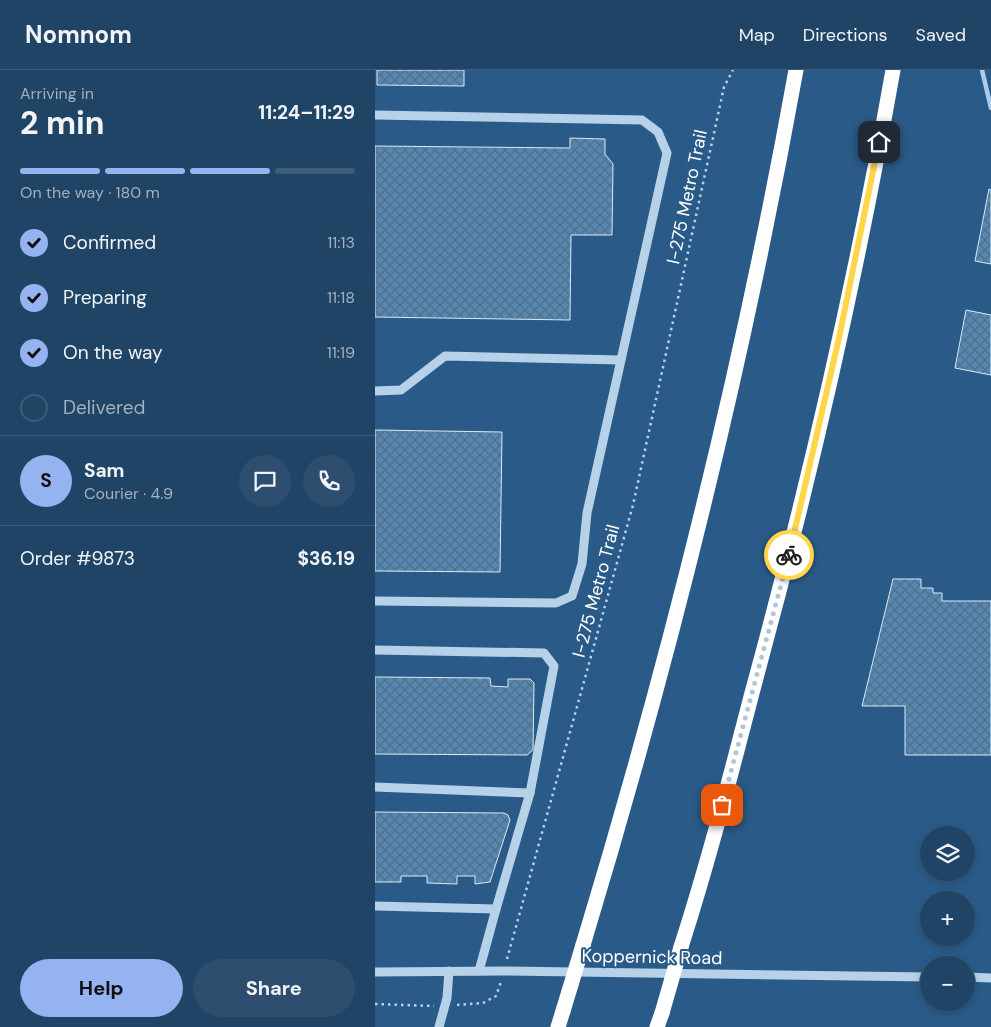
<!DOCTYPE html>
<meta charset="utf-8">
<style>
body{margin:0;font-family:"DM Sans",sans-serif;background:#2d4e6f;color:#f1f3f6;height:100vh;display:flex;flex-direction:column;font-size:19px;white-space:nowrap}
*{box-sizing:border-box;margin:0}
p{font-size:16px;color:#a2b0bf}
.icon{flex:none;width:28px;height:28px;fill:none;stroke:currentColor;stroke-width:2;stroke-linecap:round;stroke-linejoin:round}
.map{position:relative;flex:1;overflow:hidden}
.details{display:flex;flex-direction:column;background:#204466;width:375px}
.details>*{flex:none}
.fabs{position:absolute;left:545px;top:756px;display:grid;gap:10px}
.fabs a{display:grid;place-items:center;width:55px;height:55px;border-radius:50%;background:#204466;box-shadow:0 2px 8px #0003,0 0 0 1px #3d5c7a;font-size:25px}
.pin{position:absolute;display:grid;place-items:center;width:42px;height:42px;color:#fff;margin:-21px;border-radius:10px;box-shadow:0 2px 8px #0006}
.courier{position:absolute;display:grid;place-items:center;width:50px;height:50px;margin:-25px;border:4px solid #ffd54a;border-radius:50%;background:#fff;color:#222;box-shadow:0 1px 6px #0007}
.summary em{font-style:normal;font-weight:700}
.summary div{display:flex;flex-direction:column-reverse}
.summary{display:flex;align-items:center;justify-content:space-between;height:85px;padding:0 20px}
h1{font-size:32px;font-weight:700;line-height:38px}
.bar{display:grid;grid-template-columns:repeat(4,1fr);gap:8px 5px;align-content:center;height:60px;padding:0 20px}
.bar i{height:6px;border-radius:4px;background:#3d5c7a}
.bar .selected{background:#95b2f1}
.bar p{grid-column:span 4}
.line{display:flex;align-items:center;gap:12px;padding:0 20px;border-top:1px solid #3d5c7a}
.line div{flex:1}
.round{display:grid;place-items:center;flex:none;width:52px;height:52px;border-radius:26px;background:#2d4e6f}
ol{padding:0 20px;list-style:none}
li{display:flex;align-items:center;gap:15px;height:55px}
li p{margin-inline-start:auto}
li .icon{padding:5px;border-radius:50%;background:#95b2f1;color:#111;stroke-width:4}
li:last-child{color:#a2b0bf}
li i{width:28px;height:28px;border:2px solid #3d5c7a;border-radius:50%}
.primary-button{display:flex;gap:10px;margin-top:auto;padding:10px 20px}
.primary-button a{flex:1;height:58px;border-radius:30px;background:#95b2f1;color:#111;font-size:20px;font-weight:700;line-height:58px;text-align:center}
.primary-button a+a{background:#2d4e6f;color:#f1f3f6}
header{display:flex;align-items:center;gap:30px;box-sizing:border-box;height:70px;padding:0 25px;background:#204466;border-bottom:1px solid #3d5c7a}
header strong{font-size:24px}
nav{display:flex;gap:28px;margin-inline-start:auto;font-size:18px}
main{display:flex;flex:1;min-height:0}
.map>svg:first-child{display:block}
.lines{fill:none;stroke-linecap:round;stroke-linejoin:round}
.stream{stroke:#accde8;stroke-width:4.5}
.building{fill:url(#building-cross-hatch);stroke:#daeaf7}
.path{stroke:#b7d1e8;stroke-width:2.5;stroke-dasharray:2.5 4;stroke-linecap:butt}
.minor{stroke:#b7d1e8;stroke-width:9}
.highway{stroke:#fff;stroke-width:15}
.highway-bridge{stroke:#fff;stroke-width:15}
.done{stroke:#b4c6d5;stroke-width:5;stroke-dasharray:0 9}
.route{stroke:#ffd54a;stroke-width:6}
.labels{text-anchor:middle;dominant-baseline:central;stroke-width:4;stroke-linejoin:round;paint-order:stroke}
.street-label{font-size:18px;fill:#fff;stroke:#2a5b88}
</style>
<header>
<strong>Nomnom</strong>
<nav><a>Map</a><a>Directions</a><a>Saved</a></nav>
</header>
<main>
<section class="details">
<div class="summary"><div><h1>2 min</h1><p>Arriving in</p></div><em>11:24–11:29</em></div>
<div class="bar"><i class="selected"></i><i class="selected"></i><i class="selected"></i><i></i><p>On the way · 180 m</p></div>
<ol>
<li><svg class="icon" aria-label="check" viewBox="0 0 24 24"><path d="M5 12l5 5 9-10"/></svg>Confirmed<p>11:13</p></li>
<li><svg class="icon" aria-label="check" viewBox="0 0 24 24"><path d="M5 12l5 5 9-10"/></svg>Preparing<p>11:18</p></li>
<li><svg class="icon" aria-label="check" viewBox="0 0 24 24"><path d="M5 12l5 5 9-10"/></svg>On the way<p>11:19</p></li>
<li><i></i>Delivered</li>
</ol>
<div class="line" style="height:90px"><b class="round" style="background:#95b2f1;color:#111">S</b><div><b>Sam</b><p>Courier · 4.9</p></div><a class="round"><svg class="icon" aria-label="chat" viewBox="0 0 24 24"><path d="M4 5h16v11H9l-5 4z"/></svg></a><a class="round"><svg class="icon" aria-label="phone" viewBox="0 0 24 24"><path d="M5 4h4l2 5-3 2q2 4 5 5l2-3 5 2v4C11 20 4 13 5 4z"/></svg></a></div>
<div class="line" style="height:65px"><div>Order #9873</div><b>$36.19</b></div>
<div class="primary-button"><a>Help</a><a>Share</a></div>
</section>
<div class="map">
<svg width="616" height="957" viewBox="0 0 616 957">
<defs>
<pattern id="building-cross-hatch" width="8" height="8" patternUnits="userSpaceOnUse" patternTransform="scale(1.25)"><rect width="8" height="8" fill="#5687b1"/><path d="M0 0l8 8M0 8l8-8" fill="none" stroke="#526f89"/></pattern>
</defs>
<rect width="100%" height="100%" fill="#2a5b88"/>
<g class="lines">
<path class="stream" d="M607,0L616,38"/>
</g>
<g class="building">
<path d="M2,0H89V16L2,15Z"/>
<path d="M195,68L230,69V84L238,94L237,165H196L195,250L0,247V76L195,78Z"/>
<path d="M614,119L616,120V194L600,191Z"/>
<path d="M591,240L616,245V305L580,298Z"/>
<path d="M0,360L127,362L125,502L0,501Z"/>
<path d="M518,509H546V518H558V523H567V531H616V685H530V636H487Z"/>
<path d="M0,607L115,608L116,616L133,617V609H155L159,613L158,680L152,685L0,684Z"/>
<path d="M0,742L129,743L133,745L135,750L115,812L100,814V806H82V814L52,813V806H26V812H0Z"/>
</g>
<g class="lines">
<g class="path">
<path d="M132,889L258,435L349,17L358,0"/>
<path d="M0,934L59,936"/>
<path d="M82,935L108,933L121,926L126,912"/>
</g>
<g class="minor">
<path d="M0,45L267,50L283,62L292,83L212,443L207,494L197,526L181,533L0,531"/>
<path d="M0,321L26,320L70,286L246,290"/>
<path d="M0,580L169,583L179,596L155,723L121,839L0,836"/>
<path d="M0,717L155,723"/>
<path d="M104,901L121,839"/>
<path d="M0,902L129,901L554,907"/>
<path d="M591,907L616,908"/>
<path d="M64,957L72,928L74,901"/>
</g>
<g class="highway">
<path d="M208,875C295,588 368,295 421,0"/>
<path d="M306,877C333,793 355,708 377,623C433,418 481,210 518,0"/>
<path d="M183,957L188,941"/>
<path d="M282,957L287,943"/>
</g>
<g class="highway-bridge">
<path d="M188,941L208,875"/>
<path d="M287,943L306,877"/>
</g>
</g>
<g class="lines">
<path class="done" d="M347,735L414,485"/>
<path class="route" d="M414,485L464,268L504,72"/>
</g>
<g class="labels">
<g class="street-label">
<text transform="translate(312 127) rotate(-78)">I-275 Metro Trail</text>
<text transform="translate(221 521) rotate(-75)">I-275 Metro Trail</text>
<text transform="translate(277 887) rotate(1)">Koppernick Road</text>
</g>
</g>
</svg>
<div class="fabs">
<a><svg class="icon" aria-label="layers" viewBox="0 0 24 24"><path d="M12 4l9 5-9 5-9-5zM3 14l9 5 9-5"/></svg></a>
<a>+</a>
<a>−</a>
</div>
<div class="pin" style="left:347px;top:735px;background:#ea580c"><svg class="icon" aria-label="bag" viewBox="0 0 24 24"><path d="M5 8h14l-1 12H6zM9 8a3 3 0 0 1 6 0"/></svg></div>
<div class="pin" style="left:504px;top:72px;background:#1f2937"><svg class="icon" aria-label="home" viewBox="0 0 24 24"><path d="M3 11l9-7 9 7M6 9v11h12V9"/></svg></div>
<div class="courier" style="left:414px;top:485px"><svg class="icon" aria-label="bike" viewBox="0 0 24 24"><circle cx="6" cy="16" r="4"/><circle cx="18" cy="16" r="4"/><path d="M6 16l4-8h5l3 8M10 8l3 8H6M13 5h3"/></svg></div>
</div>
</main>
